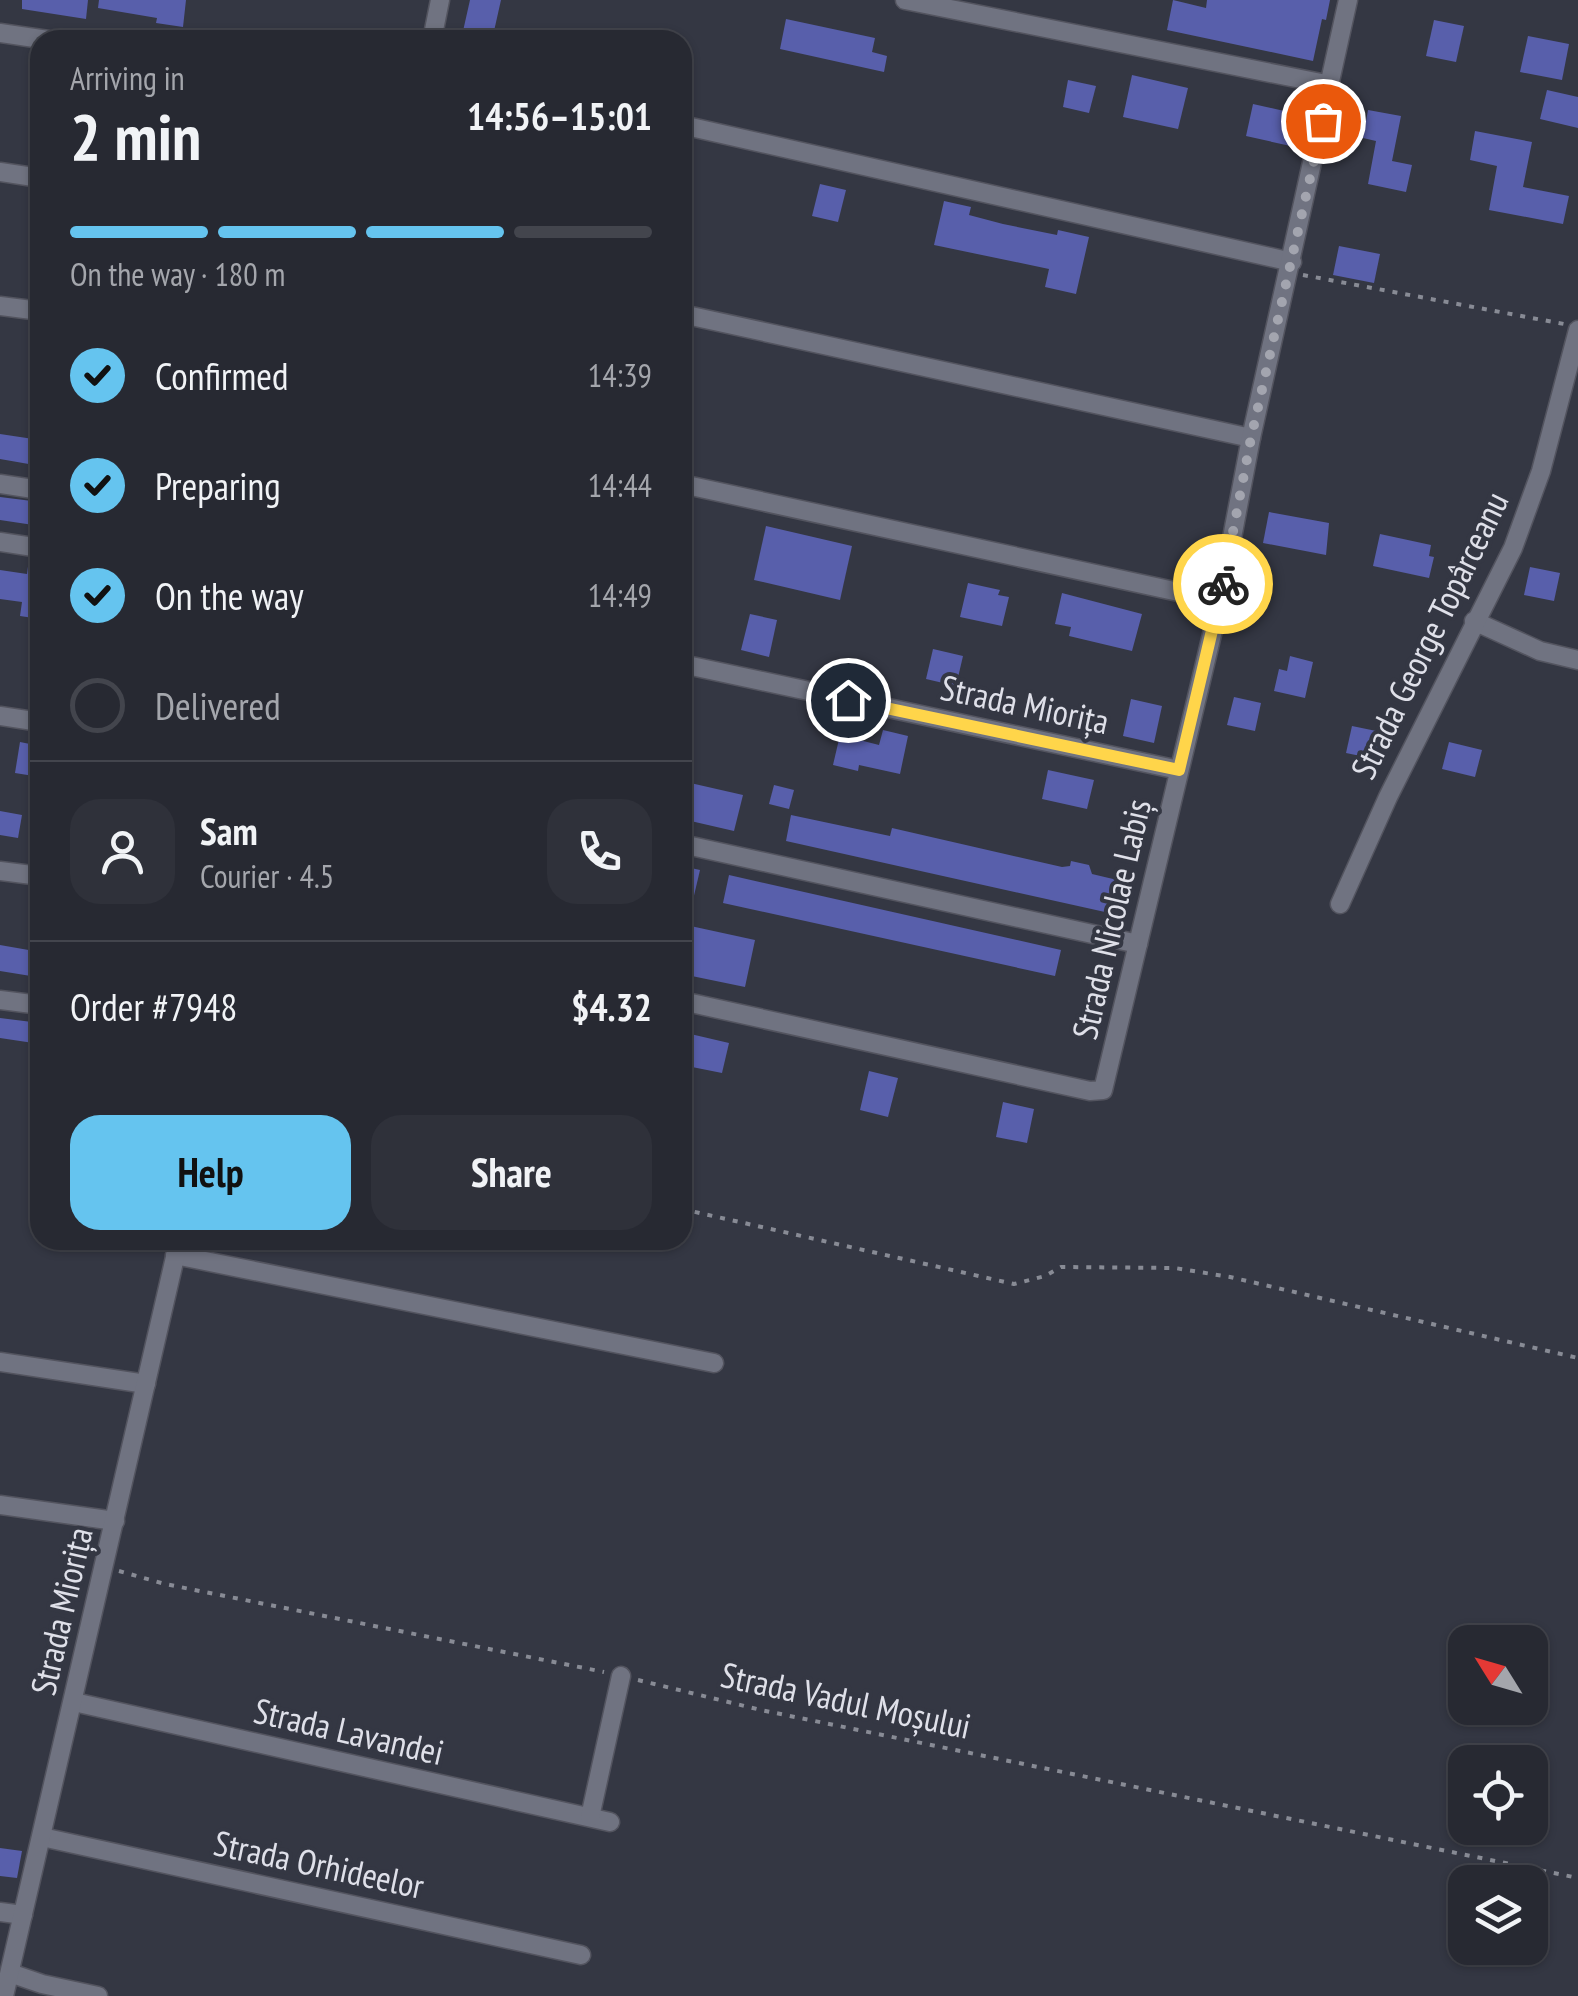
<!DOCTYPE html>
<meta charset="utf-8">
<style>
body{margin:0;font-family:"PT Sans Narrow",sans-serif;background:#2f313a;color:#f1f3f6;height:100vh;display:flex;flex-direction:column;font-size:38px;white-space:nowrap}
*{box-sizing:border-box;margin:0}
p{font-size:32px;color:#a4a6ac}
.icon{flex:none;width:55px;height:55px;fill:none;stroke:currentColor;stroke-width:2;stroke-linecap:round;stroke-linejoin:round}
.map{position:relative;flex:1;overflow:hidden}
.details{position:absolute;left:30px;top:30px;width:662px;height:1220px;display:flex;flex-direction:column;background:#272932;border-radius:30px;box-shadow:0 2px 8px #0004,0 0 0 2px #43454d}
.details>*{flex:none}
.needle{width:65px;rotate:307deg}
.buttons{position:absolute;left:1448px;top:1625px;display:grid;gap:20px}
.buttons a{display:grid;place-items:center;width:100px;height:100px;border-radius:20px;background:#272932;box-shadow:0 2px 8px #0004,0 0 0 2px #43454d;font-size:50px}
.pin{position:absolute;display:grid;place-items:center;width:85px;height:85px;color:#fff;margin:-42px;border:5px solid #fff;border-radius:50%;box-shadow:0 2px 10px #0007}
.courier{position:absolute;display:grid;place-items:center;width:100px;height:100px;margin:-50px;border:8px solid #ffd54a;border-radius:50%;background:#fff;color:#222;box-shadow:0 2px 12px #0007}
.head em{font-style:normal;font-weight:600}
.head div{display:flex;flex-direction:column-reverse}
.head{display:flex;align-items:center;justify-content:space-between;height:170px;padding:0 40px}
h1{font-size:65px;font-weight:600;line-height:75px}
.bar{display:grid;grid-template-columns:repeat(4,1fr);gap:15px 10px;align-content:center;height:120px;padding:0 40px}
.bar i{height:12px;border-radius:8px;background:#43454d}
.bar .selected{background:#65c4ef}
.bar p{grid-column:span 4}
.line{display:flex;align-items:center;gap:25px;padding:0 40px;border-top:2px solid #43454d}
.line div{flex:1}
.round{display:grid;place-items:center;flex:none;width:105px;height:105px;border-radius:30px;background:#2f313a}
ol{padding:0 40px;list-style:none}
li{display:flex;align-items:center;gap:30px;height:110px}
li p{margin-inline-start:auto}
li .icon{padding:10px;border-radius:50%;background:#65c4ef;color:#111;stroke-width:4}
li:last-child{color:#a4a6ac}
li i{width:55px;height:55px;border:5px solid #43454d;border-radius:50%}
.cta{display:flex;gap:20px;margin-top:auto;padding:20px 40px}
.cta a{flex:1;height:115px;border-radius:30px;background:#65c4ef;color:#111;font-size:40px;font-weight:600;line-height:115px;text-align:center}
.cta a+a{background:#2f313a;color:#f1f3f6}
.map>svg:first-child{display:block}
.building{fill:#585fab}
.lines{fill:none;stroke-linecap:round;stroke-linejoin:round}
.minor-casing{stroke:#53545f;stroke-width:21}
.path{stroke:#888b95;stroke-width:4;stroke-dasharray:5 8;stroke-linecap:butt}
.minor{stroke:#707381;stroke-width:18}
.done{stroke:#a3a5af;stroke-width:10;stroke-dasharray:0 18}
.route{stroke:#ffd54a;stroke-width:12}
.labels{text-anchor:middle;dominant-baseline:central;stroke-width:8;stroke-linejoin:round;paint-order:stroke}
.street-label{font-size:35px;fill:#dfe0e9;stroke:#343743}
</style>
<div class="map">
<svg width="1578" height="1996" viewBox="0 0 1578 1996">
<rect width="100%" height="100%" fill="#343743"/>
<g class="building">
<path d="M22,0H88L86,19L22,9Z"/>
<path d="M99,0H186L183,27L156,23L157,18L98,8Z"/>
<path d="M470,0H501L492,40H461Z"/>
<path d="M1173,0L1206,8L1207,0H1330L1326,20L1322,19L1313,61L1167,30Z"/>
<path d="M786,19L875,38L872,52L887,56L884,72L780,49Z"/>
<path d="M1434,20L1464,26L1456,62L1426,56Z"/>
<path d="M1528,36L1569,44L1562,80L1520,72Z"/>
<path d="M1132,75L1188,88L1178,129L1123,117Z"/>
<path d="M1068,80L1096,86L1089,113L1063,107Z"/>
<path d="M1547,90L1578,97V128L1540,119Z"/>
<path d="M1253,104L1302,115L1295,147L1246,136Z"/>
<path d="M1368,110L1401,116L1392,161L1412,165L1406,192L1368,184L1376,141L1363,138Z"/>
<path d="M1475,131L1532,142L1523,187L1569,196L1563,224L1489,210L1497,166L1470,160Z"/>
<path d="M820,184L846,190L838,222L812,216Z"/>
<path d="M944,201L971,207L969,215L1003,224L1057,235L1058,230L1089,237L1076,294L1045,287L1049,269L934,245Z"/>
<path d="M1339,246L1380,254L1374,283L1333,275Z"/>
<path d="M0,434L40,440V466L0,459Z"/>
<path d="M0,497L40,502V526L0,520Z"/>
<path d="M1269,512L1329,523L1326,555L1263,543Z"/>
<path d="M766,526L852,546L840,600L754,580Z"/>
<path d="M1380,534L1431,545L1429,556L1434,557L1429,578L1373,566Z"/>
<path d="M29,559L40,560V619L20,616L22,602L0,599V570L27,574Z"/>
<path d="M1530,567L1560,573L1554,601L1524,595Z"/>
<path d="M968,583L1000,590L998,595L1009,597L1002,626L960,617Z"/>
<path d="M1062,593L1142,614L1132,651L1069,636L1071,627L1055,624Z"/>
<path d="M750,614L777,620L769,657L741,650Z"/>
<path d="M933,649L963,656L956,686L926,679Z"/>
<path d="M1290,656L1313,662L1305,698L1274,691L1279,669L1287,671Z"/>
<path d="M1234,697L1261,703L1255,731L1227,725Z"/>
<path d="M1131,699L1162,706L1154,743L1123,736Z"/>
<path d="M1352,726L1386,733L1380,760L1346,753Z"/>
<path d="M883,730L908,736L900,774L859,765L858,771L833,765L840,735L879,745Z"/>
<path d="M20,742L40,746V777L15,773Z"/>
<path d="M1449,742L1482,750L1475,777L1442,769Z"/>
<path d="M1048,770L1094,780L1087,809L1042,799Z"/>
<path d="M686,782L743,795L734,831L682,819Z"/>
<path d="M774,785L794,790L789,809L769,804Z"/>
<path d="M0,811L22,815L18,838L0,835Z"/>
<path d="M791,815L890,836L892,828L1062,867L1070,866L1071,861L1089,865L1092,874L1130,883L1123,916L786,841Z"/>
<path d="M682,866L700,870L689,917L682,916Z"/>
<path d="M729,875L1061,950L1055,976L723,903Z"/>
<path d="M686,925L755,940L745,987L682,974Z"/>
<path d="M0,945L40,952L37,977L0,971Z"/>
<path d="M0,1018L40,1023V1044L0,1038Z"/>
<path d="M682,1032L729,1043L722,1073L682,1065Z"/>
<path d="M869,1071L898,1078L888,1117L860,1110Z"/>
<path d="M1003,1102L1034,1109L1027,1143L996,1137Z"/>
<path d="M0,1848L22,1851L17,1878L0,1876Z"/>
</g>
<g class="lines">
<defs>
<g id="minor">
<path d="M905,0L1331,85"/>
<path d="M0,33L48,40"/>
<path d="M432,40L440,0"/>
<path d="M682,125L1292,262"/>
<path d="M0,172L40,178"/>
<path d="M0,306L40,311"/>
<path d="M682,314L1251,438"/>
<path d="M0,484L40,490"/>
<path d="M682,484L1220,601"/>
<path d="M0,542L40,548"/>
<path d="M1474,621L1540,651L1578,660"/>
<path d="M682,664L1179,770"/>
<path d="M0,716L40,722"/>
<path d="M682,844L1138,944"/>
<path d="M0,871L40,876"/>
<path d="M1340,904L1388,797L1513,548L1541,471L1578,330"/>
<path d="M0,1000L40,1005"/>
<path d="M682,1001L1090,1091L1103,1090L1220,601L1251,438L1348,0"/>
<path d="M175,1255L714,1363"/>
<path d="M0,1362L146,1384"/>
<path d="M0,1505L115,1521"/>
<path d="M74,1702L610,1822"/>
<path d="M590,1817L621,1676"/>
<path d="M42,1837L581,1955"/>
<path d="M0,1912L23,1915"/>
<path d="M10,1973L42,1984L98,1996"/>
<path d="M4,1996L179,1240"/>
</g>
</defs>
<use href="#minor" class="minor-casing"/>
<g class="path">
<path d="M1303,275L1564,324"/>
<path d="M682,1209L1014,1284L1045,1276L1061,1267L1175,1268L1230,1277L1578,1358"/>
<path d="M119,1571L165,1584L604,1672"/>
<path d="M638,1680L761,1710L1578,1878"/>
</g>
<use href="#minor" class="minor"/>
</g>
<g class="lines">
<path class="done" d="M1223,584L1251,438L1323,121"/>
<path class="route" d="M848,700L1179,770L1223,584"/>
</g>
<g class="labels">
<g class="street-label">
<text transform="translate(1429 635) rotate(-64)">Strada George Topârceanu</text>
<text transform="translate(1025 704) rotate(12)">Strada Miorița</text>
<text transform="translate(1111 919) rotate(-77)">Strada Nicolae Labiș</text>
<text transform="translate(61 1611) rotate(-77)">Strada Miorița</text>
<text transform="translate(846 1700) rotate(12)">Strada Vadul Moșului</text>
<text transform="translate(349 1731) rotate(13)">Strada Lavandei</text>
<text transform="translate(319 1864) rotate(12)">Strada Orhideelor</text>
</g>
</g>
</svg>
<div class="buttons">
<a><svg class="needle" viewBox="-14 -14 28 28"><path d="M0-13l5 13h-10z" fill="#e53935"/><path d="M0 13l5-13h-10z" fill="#a4a6ac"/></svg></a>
<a><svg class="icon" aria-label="locate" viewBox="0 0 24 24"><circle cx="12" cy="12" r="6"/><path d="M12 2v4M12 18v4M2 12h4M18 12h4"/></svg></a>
<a><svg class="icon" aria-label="layers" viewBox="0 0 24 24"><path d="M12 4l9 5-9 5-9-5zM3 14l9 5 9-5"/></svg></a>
</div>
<div class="pin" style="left:1323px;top:121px;background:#ea580c"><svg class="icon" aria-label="bag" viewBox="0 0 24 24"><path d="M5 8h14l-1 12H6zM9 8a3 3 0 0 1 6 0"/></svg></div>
<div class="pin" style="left:848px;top:700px;background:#1f2937"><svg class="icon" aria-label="home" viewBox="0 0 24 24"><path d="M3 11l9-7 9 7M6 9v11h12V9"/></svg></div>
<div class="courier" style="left:1223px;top:584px"><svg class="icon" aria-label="bike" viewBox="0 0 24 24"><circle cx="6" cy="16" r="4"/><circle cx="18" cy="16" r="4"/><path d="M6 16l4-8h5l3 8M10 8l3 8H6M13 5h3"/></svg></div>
<section class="details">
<div class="head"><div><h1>2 min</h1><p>Arriving in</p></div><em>14:56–15:01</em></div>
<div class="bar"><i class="selected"></i><i class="selected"></i><i class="selected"></i><i></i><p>On the way · 180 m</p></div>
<ol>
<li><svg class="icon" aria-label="check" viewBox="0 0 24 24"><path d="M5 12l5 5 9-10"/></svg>Confirmed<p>14:39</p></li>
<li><svg class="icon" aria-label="check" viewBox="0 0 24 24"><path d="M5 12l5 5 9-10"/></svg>Preparing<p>14:44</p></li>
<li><svg class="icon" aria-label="check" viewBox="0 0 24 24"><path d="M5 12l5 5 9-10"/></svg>On the way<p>14:49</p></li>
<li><i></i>Delivered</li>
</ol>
<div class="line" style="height:180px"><a class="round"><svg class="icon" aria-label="person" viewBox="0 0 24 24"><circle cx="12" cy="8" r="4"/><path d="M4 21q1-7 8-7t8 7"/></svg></a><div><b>Sam</b><p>Courier · 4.5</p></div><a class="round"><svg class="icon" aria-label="phone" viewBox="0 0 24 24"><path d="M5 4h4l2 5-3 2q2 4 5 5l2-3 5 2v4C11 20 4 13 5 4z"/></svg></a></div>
<div class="line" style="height:130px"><div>Order #7948</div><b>$4.32</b></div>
<div class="cta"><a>Help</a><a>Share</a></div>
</section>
</div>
